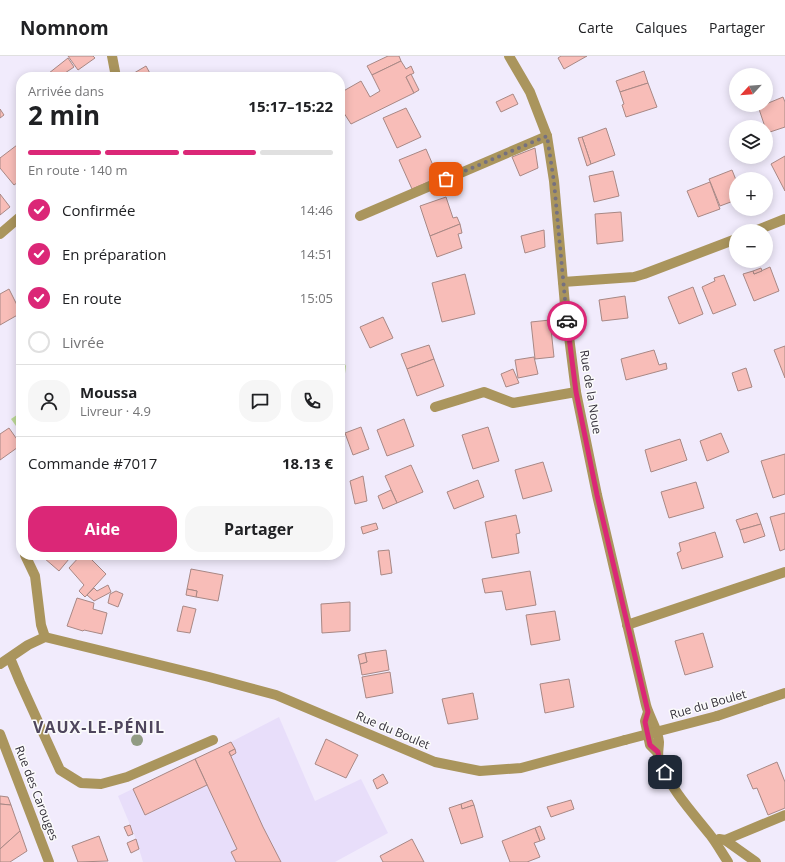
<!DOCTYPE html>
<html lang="fr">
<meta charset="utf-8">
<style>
body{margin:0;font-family:"Open Sans",sans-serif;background:#f6f6f6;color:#202124;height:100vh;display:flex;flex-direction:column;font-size:15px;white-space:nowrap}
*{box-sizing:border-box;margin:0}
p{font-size:13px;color:#757577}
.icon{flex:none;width:22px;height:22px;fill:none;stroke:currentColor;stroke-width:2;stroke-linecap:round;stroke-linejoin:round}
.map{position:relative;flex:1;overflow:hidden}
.details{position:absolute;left:16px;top:16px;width:329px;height:488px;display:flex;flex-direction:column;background:#fff;border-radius:16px;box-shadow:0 2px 10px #0003}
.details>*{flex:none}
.needle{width:26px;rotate:244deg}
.buttons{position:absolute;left:729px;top:12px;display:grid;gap:8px}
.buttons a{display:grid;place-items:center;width:44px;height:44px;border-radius:50%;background:#fff;box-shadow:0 2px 10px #0003;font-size:20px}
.pin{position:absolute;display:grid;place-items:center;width:34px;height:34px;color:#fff;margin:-17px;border-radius:8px;box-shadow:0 2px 6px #0006}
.courier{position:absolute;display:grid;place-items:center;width:40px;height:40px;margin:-20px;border:3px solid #db2777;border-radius:50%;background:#fff;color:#222;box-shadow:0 1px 5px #0007}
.headline em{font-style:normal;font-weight:700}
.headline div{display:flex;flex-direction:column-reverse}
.headline{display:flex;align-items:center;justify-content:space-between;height:68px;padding:0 12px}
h1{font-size:26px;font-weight:700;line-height:30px}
.bar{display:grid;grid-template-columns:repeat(4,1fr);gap:6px 4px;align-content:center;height:48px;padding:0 12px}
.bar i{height:5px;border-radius:3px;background:#e0e0e0}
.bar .active{background:#db2777}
.bar p{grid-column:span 4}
.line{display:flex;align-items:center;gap:10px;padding:0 12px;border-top:1px solid #e0e0e0}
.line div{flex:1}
.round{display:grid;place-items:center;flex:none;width:42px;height:42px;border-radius:16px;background:#f6f6f6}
ol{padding:0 12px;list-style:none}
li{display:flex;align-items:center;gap:12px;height:44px}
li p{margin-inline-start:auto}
li .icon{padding:4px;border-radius:50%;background:#db2777;color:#fff;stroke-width:4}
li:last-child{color:#757577}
li i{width:22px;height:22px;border:2px solid #e0e0e0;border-radius:50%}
.cta{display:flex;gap:8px;margin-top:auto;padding:8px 12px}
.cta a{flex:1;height:46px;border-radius:16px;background:#db2777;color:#fff;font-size:16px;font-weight:700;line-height:46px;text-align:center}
.cta a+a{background:#f6f6f6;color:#202124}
header{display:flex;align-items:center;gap:24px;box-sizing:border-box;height:56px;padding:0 20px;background:#fff;border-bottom:1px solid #e0e0e0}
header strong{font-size:19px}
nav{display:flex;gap:22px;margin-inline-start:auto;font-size:14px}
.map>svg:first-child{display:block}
.built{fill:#e8defa}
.green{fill:#bdda98}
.building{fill:#f8bdb8;stroke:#a88885}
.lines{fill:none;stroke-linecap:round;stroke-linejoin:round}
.minor{stroke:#aa955d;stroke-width:10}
.minor-bridge{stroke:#aa955d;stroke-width:10}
.tree{fill:#919b83}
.done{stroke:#76717f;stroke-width:4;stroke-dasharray:0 7.2}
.route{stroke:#db2777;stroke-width:5}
.labels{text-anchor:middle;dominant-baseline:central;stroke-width:3;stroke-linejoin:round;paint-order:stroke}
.street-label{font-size:12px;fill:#34303b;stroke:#fbfbfb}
.district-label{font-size:16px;font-weight:bold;letter-spacing:1px;fill:#4f465d;stroke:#fbfbfb}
</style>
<header>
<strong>Nomnom</strong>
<nav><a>Carte</a><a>Calques</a><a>Partager</a></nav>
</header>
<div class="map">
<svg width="785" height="806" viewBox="0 0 785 806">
<rect width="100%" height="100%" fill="#f1ebfc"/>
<path class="built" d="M279,661L315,745L361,723L388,777L335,806H143L136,783L118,740L231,686Z"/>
<g class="green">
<path d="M340,299L346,310L340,355Z"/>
<path d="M21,356V377L11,363Z"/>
</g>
<g class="building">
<path d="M68,0H93L95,2L78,14Z"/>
<path d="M388,0H399L401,5L372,19L367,10Z"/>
<path d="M561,0H587L564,13L558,2Z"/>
<path d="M68,2L74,11L65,17L68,21H44Z"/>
<path d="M401,5L406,13L411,10L414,17L406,21L414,37L351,68L340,51V37L361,25L370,41L380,35L372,19Z"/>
<path d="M146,10L152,21H130L129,20Z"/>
<path d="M644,15L648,27L620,36L616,25Z"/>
<path d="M411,18L419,34L414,37L406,21Z"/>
<path d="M648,27L657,51L626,61L622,49L624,48L620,36Z"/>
<path d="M513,38L518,48L501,56L496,46Z"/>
<path d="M783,41L785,46V71L767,77L766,71H765L758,50L766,49V48Z"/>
<path d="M406,52L421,81L397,92L383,62Z"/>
<path d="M0,53L4,59L0,62Z"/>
<path d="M606,72L615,99L591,108L582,81Z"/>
<path d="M582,81L591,108L587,110L578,82Z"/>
<path d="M21,86V124L14,129L0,112V102Z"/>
<path d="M535,92L538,112L520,120L512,101Z"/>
<path d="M426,93L435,114L432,115L435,123L412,133L399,104Z"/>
<path d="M785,100V135L771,108Z"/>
<path d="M435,114L439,122L435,123L432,115Z"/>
<path d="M732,114L736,124V144L720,150L709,123Z"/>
<path d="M613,115L619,140L594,146L589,120Z"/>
<path d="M710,126L720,153L698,161L687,135Z"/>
<path d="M0,138L10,151L0,159Z"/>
<path d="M446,141L453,162L457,161L460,168L430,180L420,150Z"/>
<path d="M621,156L623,185L597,188L595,158Z"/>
<path d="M460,168L462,177L458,178L462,192L437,201L430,180Z"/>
<path d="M544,174L545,191L525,197L521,180Z"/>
<path d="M770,211L779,235L754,245L743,218L753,215L754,218Z"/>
<path d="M761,212L762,215L754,218L753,215Z"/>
<path d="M465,218L475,258L442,266L432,227Z"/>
<path d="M724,219L736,249L713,258L702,231L715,225L714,222Z"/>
<path d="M693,231L703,258L679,268L668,241Z"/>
<path d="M9,233L21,257L0,269V238Z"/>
<path d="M625,240L628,262L602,265L599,244Z"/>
<path d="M383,261L393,282L370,292L360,271Z"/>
<path d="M550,264L554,301L535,303L531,266Z"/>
<path d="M429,289L434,303L407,313L401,298Z"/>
<path d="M785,290V322L774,294Z"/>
<path d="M654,294L659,309L666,307L667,313L626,324L621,303Z"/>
<path d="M534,301L538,318L518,322L515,304Z"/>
<path d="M434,303L444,330L417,340L407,313Z"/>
<path d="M746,312L752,331L738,335L732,317Z"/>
<path d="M513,313L519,327L506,331L501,318Z"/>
<path d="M404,363L414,390L387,400L377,374Z"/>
<path d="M361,371L369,393L353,399L345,377Z"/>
<path d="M488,371L499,405L473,413L462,379Z"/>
<path d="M9,372L21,389L0,404V378Z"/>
<path d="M721,377L729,396L707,405L700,385Z"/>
<path d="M680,383L687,404L651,416L645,394Z"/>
<path d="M785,398V438L773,442L761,405Z"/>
<path d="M543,406L552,435L523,443L515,414Z"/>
<path d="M411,409L423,436L397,447L385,420Z"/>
<path d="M363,420L367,445L355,448L350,425Z"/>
<path d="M478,424L484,441L454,453L447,436Z"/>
<path d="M696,426L704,452L669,462L661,436Z"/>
<path d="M391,434L397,447L383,453L378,440Z"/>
<path d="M757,457L761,468L740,474L736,464Z"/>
<path d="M785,457V493L780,495L770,461Z"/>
<path d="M516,459L520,477L516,478L519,497L492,502L485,466Z"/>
<path d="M376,467L378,473L363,478L361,471Z"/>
<path d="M761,468L765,480L744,487L740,474Z"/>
<path d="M715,476L723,501L682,513L677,497L681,495L679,487Z"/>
<path d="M389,494L392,517L381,519L378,495Z"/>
<path d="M46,499H65L69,503L59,515L44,502Z"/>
<path d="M81,499H87L106,518L85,541L79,535L84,529L69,512Z"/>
<path d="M191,513L223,519L218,545L196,541L197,535L187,533Z"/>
<path d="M530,515L536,549L506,554L502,535L485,537L482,523Z"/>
<path d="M108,529L111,536L94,545L87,539L94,532L97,535Z"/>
<path d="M187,533L197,535L196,541L186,539Z"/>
<path d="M116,535L123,538L118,551L108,547L110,538Z"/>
<path d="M77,542L94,547L93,553L107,557L102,578L84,574L83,575L67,570Z"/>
<path d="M350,546V575L322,577L321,548Z"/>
<path d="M183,550L196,553L190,577L177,575Z"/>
<path d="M555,555L560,584L531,589L526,559Z"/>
<path d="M703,577L713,611L685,619L675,585Z"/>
<path d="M386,594L389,614L362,619L360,608L367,606L365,597Z"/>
<path d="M365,597L367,606L360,608L358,599Z"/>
<path d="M390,616L393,637L366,642L362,621Z"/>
<path d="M569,623L574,651L545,657L540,628Z"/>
<path d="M473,637L478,663L448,668L442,643Z"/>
<path d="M326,683L358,699L346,722L315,708Z"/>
<path d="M231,686L235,693L229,696L263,771L281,806H236L231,796L237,793L195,703Z"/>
<path d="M235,693L236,697L231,700L229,696Z"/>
<path d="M195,703L207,729L145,759L133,733Z"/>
<path d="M777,706L785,726V752L768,759L757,732L753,733L747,719Z"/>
<path d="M383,718L388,727L377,733L373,724Z"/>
<path d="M0,740L8,741L11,749L0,748Z"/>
<path d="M472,744L474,749L462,753L461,748Z"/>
<path d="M571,744L574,753L551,761L547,751Z"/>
<path d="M0,748L11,749L20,775L0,793Z"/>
<path d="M461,748L462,753L474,749L483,781L461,788L449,752Z"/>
<path d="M130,769L133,778L128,780L124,771Z"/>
<path d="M540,770L545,783L540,785L535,772Z"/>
<path d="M535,772L540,785L534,787L540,801L527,806H510L502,785Z"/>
<path d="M20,775L27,795L10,806H0V793Z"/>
<path d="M99,780L108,805L78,806L72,790Z"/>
<path d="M136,783L139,793L131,797L127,787Z"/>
<path d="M412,783L424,806H383L380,800Z"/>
</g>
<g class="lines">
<g class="minor">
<path d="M112,0L116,21"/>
<path d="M509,0L530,36L547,80L554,125L565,249L576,336L597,439L646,649C649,661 658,673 659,686C659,693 657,698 659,704C671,734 692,756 711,780C717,788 722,797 728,806"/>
<path d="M360,160L547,80"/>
<path d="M755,175L785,163"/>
<path d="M0,178L21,160"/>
<path d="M563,226L634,221L644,218L736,183"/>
<path d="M435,351L484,336L513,347L576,336"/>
<path d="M25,499L35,520L41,569L45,581"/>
<path d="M627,569L785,516"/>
<path d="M10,602L20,626L60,714L81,727L101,728L127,721L213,684"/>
<path d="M0,608L28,589L45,581L209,621L276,639L435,706L480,715L521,712L625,684"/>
<path d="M648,656L645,665L650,689L657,696"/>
<path d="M717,660L785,637"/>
<path d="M0,678L49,806"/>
<path d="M719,783L725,784L756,806"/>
<path d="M725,784L785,759"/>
</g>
<path class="minor-bridge" d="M625,684L717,660"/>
</g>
<circle class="tree" cx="137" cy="684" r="6"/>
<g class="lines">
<path class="done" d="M446,123L547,80L554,126L567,265"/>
<path class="route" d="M567,265L576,336L597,439L648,656L645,666L650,689L658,696L659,703L665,716"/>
</g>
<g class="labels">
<g class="street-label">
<text transform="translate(591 336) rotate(81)">Rue de la Noue</text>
<text transform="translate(708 648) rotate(-16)">Rue du Boulet</text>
<text transform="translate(393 674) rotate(23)">Rue du Boulet</text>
<text transform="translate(37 737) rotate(69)">Rue des Carouges</text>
</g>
<g class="district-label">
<text x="99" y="671">VAUX-LE-PÉNIL</text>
</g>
</g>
</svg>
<div class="buttons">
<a><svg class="needle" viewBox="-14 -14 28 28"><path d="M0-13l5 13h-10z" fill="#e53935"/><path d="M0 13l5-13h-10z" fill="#757577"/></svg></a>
<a><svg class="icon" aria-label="layers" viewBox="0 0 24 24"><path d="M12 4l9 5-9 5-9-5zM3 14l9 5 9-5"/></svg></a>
<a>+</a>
<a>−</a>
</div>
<div class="pin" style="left:446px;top:123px;background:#ea580c"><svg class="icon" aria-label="bag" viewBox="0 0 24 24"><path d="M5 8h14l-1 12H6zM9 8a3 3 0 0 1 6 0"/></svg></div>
<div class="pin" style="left:665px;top:716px;background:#1f2937"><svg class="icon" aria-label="home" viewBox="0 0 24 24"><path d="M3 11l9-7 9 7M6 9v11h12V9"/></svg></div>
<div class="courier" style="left:567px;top:265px"><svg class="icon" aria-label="car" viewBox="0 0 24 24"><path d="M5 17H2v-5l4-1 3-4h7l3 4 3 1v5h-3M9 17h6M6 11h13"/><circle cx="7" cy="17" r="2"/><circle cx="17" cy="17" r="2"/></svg></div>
<section class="details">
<div class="headline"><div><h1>2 min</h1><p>Arrivée dans</p></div><em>15:17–15:22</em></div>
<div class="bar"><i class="active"></i><i class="active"></i><i class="active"></i><i></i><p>En route · 140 m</p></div>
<ol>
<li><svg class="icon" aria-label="check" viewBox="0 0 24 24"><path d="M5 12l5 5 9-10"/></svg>Confirmée<p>14:46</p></li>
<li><svg class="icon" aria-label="check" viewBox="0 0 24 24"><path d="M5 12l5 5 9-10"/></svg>En préparation<p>14:51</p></li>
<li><svg class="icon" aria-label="check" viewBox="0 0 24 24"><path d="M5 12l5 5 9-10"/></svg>En route<p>15:05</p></li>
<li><i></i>Livrée</li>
</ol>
<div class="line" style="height:72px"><a class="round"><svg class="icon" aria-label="person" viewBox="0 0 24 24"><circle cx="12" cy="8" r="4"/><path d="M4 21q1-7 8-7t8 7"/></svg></a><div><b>Moussa</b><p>Livreur · 4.9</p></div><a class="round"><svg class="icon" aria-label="chat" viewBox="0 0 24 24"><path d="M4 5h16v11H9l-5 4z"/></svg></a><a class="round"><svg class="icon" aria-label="phone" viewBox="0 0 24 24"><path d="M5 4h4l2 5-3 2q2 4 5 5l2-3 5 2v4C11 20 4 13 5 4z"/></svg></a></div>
<div class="line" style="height:52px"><div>Commande #7017</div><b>18.13 €</b></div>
<div class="cta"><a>Aide</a><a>Partager</a></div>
</section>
</div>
